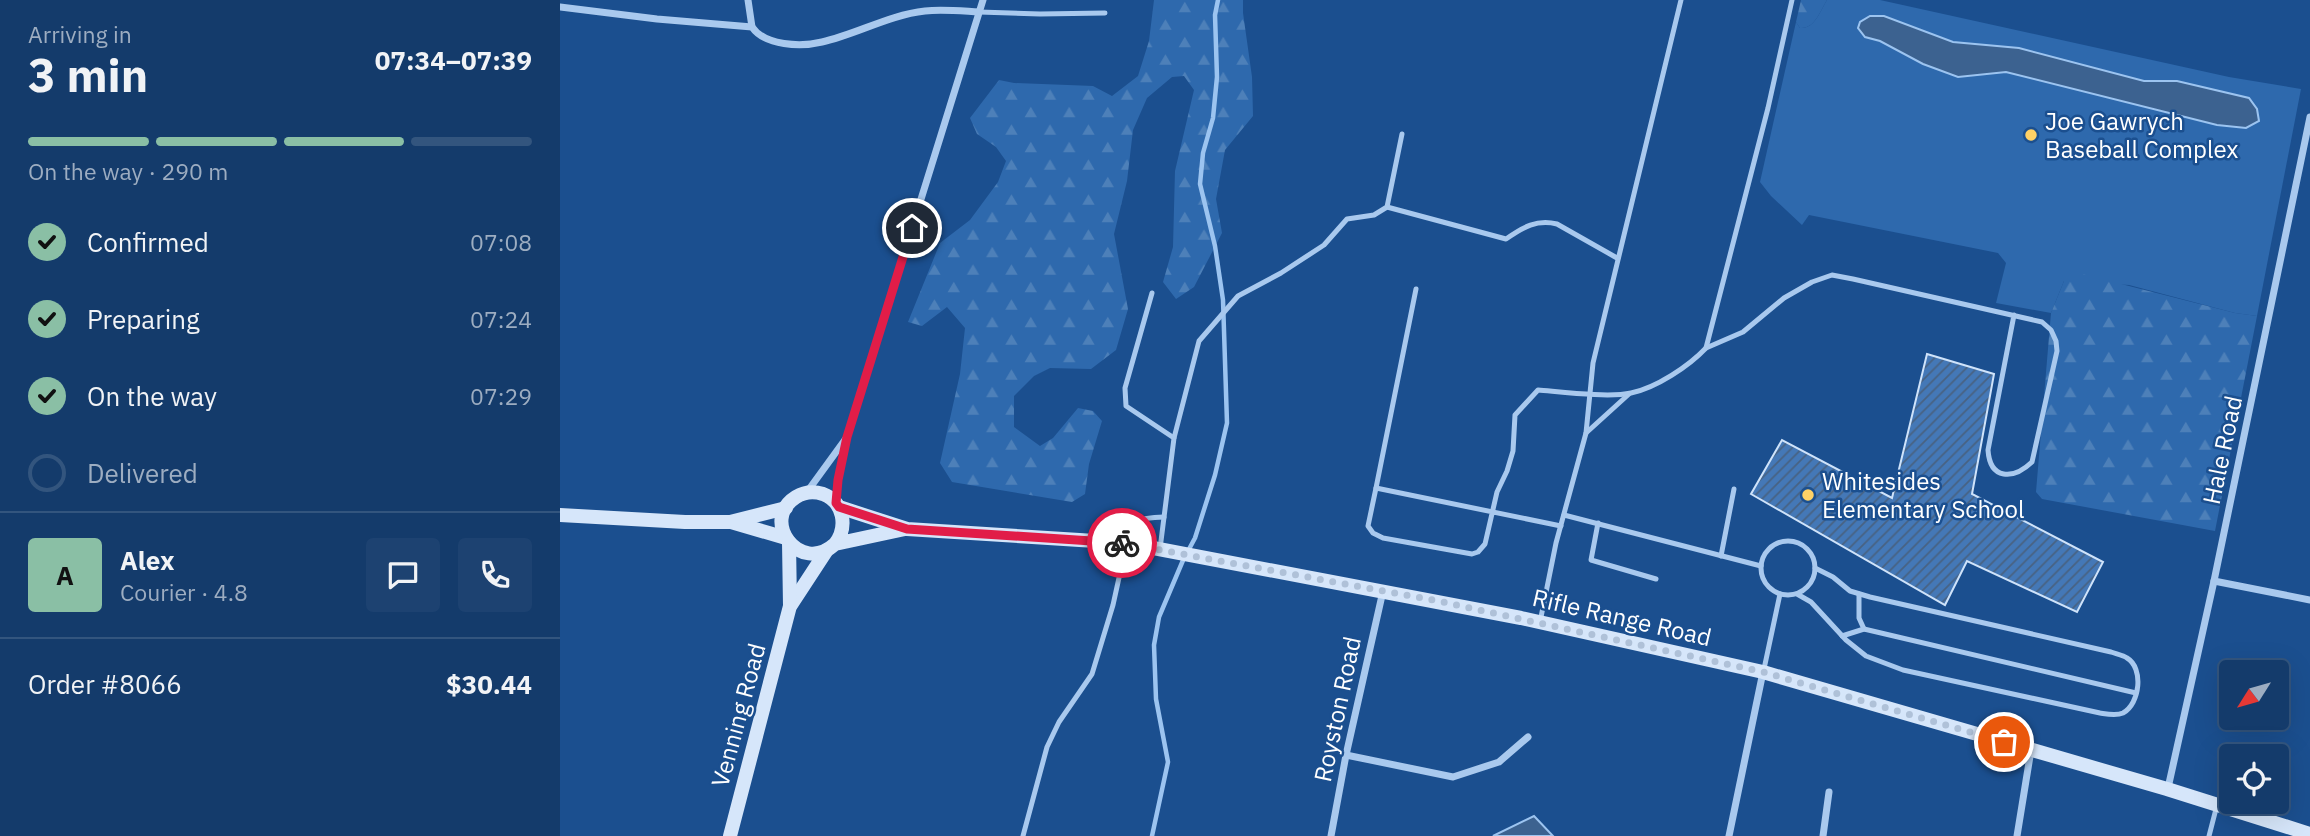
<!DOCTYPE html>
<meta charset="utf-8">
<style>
body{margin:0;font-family:"IBM Plex Sans",sans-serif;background:#1d4271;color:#f1f3f6;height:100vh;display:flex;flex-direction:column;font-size:26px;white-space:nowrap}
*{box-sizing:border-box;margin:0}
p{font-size:23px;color:#9dadc1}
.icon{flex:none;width:38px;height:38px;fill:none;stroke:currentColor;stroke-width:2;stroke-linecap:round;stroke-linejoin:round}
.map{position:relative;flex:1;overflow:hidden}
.drawer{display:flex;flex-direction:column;background:#143b6b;width:560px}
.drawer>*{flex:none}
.needle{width:46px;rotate:233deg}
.fabs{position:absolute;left:1659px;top:660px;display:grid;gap:14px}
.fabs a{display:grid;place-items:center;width:70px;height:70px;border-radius:7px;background:#143b6b;box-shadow:0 7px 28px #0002,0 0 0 2px #33557e;font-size:35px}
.pin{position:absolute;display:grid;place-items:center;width:60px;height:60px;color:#fff;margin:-30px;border:4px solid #fff;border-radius:50%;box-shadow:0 2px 7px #0007}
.courier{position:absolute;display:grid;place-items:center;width:70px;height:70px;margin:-35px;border:5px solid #e11d48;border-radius:50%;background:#fff;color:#222;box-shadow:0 2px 9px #0007}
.head em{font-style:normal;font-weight:700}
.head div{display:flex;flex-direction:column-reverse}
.head{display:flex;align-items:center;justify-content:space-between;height:119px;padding:0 28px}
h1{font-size:46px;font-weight:700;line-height:52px}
.bar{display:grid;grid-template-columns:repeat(4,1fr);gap:10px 7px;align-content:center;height:84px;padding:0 28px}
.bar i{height:9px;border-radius:5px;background:#33557e}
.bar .current{background:#8abfa5}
.bar p{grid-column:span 4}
.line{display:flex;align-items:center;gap:18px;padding:0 28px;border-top:2px solid #33557e}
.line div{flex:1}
.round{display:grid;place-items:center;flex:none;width:74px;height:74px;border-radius:7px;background:#1d4271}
ol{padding:0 28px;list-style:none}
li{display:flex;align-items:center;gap:21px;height:77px}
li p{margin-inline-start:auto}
li .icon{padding:7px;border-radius:50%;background:#8abfa5;color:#111;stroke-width:4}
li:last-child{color:#9dadc1}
li i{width:38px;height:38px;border:4px solid #33557e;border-radius:50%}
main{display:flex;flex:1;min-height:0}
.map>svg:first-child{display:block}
.green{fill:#2e69ad}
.forest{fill:url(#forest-firs)}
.water{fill:#3c6290;stroke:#9cc4f0;stroke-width:2}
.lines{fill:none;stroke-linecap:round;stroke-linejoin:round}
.stream{stroke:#9cc4f0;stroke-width:4.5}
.building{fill:url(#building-hatch);stroke:#cfe3fa;stroke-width:2}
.lane{stroke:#a9c9ee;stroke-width:5}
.street{stroke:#a9c9ee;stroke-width:7}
.secondary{stroke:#d6e6fa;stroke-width:14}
.done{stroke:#afc1d8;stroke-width:7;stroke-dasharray:0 12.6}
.route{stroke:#e11d48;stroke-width:9}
.poi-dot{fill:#ffd166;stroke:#1b4f8f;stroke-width:2.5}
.labels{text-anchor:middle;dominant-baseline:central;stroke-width:5;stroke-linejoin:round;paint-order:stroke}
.poi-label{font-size:24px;fill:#fff;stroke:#1b4f8f;text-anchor:start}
.street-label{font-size:24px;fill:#fff;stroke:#1b4f8f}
</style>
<main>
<section class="drawer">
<div class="head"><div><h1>3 min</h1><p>Arriving in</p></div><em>07:34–07:39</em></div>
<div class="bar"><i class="current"></i><i class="current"></i><i class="current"></i><i></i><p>On the way · 290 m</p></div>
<ol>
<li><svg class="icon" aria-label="check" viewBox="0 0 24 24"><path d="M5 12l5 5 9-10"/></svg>Confirmed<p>07:08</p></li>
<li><svg class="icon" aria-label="check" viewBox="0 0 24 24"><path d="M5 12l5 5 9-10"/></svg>Preparing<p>07:24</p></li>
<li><svg class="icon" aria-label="check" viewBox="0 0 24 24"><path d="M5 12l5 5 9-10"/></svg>On the way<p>07:29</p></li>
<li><i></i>Delivered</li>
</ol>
<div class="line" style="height:126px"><b class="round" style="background:#8abfa5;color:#111">A</b><div><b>Alex</b><p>Courier · 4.8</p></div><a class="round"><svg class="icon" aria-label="chat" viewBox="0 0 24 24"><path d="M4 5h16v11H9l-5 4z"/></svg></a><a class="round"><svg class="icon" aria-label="phone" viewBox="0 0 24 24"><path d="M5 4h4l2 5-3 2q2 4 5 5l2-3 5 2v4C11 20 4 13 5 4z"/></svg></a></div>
<div class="line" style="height:91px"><div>Order #8066</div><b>$30.44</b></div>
</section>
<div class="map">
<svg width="1750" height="836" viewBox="0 0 1750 836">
<defs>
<pattern id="forest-firs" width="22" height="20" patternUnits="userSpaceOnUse" patternTransform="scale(1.75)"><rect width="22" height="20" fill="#2e69ad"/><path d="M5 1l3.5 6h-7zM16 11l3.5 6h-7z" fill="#4d80b9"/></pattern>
<pattern id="building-hatch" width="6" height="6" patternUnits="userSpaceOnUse" patternTransform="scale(1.75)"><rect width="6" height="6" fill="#4478b7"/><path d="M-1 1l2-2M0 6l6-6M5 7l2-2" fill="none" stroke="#486282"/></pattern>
</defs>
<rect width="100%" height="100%" fill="#1b4f8f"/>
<path class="green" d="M1267,0H1320L1669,77L1741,89L1697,316L1675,313L1569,285L1504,281L1491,313L1436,303L1446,263L1438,253L1249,215L1242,225L1211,196L1200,182L1236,22L1240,28C1255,29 1260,11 1267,0Z"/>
<g class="forest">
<path d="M594,0H683V13L692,77L693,116L665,150L656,199L662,233L634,287L616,299L603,282L613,247L615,171L634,90L624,76L612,77L587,98L573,130L567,181L554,234L568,309L556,350L531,369L490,368L474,376L454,396V427L480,446L493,438L518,408L533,411L542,421L529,464L525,494L512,502L392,482L380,463L400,374L405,328L387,307L362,326L348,322L380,243L410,220L438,182L446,161L436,147L417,134L410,118L439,80L454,83L533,86L552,96L578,76L589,41Z"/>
<path d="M1241,0H1267C1260,11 1255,29 1240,28L1236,22Z"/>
<path d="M1514,272L1675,313L1697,316L1655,531L1482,499L1476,492L1491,313L1504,281Z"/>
</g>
<g class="water">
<path d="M1310,16H1324L1393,42L1459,48L1584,81H1617L1689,98L1697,109L1699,121L1686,128L1657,125L1446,72L1398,77L1363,64L1320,41L1305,37L1298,28L1300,22Z"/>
<path d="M974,816L993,836H933Z"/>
</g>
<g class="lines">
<g class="stream">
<path d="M628,551L635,538L655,475L667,423L663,300L655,246L640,184L643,153L653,118L657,77L655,15L658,0"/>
<path d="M592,836L608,762L596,699L594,645L599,617L624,558"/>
</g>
</g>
<path class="building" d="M1367,354L1434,374L1412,494L1543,562L1517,612L1407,561L1385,605L1191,494L1222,440L1332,498Z"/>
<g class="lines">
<g class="lane">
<path d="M419,12L480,14L545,13"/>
<path d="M827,207L946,239C963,227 977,219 997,224L1057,258"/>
<path d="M592,293L565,388L566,406L614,438L600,549"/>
<path d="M1146,348L1183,332L1224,298L1252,282L1272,275L1293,279L1482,322L1491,330L1496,341L1497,351L1472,462C1453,480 1430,480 1428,450L1454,315"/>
<path d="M1026,433L1069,394"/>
<path d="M614,438L639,341L678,296L721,273L764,245L787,219L814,215L827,207L842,134"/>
<path d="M816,488L856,289"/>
<path d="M1004,515L1201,566"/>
<path d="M1038,523L1031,560L1096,579"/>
<path d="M1001,526L816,488L808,526L813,533L823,538L912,554L918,552L925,544L937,492L947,471L953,451L955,415L978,390C1002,392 1049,398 1071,393C1096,388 1129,366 1146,348L1208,108L1232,0"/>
<path d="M556,540C574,519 577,518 604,517"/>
<circle cx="1228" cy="568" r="27"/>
<path d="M1161,556L1174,489"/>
<path d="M1237,594L1251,602L1286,640L1306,656L1343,670L1540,713C1547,714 1556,716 1563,713C1580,704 1584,668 1567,658C1563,655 1556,654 1551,652L1310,597L1290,591L1273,577L1255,568"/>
<path d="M1299,594V618L1304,629"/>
<path d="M980,622L996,543L1026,433L1033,363L1121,0"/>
<path d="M1282,636L1304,629L1576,693"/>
<path d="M1204,669L1220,594"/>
<path d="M463,836L487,747L499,722L532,674L553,605L566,546"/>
<path d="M1649,836L1657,805"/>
</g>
<g class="street">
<path d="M188,0L192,27"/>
<path d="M0,7L97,19L192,27C205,46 241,47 262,42C297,34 329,15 365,11C382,9 401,11 419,12"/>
<path d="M287,437L423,0"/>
<path d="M247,492L287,437L278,480L276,502"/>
<path d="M1654,581L1750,600"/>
<path d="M786,755L893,777L939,762L968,737"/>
<path d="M1608,788L1654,581L1750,117"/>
<path d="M771,836L786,755L823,591"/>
<path d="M1169,836L1203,672"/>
<path d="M1263,836L1269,792"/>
<path d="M1457,836L1471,750"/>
</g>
<g class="secondary">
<path d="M279,507L347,529L567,543L961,618L1203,672L1607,789L1750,834"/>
<path d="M0,515L125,522H170L226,508"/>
<path d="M171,522L226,538"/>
<path d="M275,544C288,527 284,502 263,494C254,491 244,492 236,497C199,520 240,576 275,544L345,529"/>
<path d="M231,605L267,550"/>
<path d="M170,836L230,606L229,542"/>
</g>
</g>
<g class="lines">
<path class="done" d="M562,543L878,601L1153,661L1203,672L1444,742"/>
<path class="route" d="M352,228L287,437L278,480L276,503L279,507L347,529L562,543"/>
</g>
<g class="poi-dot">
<circle cx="1471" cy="135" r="7"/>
<circle cx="1248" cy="495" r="7"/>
</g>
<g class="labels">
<g class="poi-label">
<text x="1485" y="121">Joe Gawrych<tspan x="1485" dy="28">Baseball Complex</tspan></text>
<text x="1262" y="481">Whitesides<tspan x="1262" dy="28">Elementary School</tspan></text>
</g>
<g class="street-label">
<text transform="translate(1662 450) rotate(-78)">Hale Road</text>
<text transform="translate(1062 617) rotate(13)">Rifle Range Road</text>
<text transform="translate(777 709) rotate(-78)">Royston Road</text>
<text transform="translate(178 715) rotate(-75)">Venning Road</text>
</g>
</g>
</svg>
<div class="fabs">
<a><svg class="needle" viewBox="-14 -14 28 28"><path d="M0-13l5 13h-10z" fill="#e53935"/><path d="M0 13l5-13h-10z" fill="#9dadc1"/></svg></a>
<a><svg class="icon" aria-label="locate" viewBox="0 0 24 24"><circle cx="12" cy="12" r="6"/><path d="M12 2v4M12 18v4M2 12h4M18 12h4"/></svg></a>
</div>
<div class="pin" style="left:1444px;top:742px;background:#ea580c"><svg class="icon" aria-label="bag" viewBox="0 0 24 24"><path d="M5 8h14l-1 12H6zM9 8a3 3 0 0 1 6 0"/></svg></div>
<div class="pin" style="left:352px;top:228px;background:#1f2937"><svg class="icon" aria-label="home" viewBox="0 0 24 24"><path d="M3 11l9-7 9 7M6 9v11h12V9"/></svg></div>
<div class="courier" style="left:562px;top:543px"><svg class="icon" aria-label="bike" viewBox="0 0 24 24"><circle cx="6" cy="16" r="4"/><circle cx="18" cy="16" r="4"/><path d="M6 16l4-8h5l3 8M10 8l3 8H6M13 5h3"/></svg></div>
</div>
</main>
